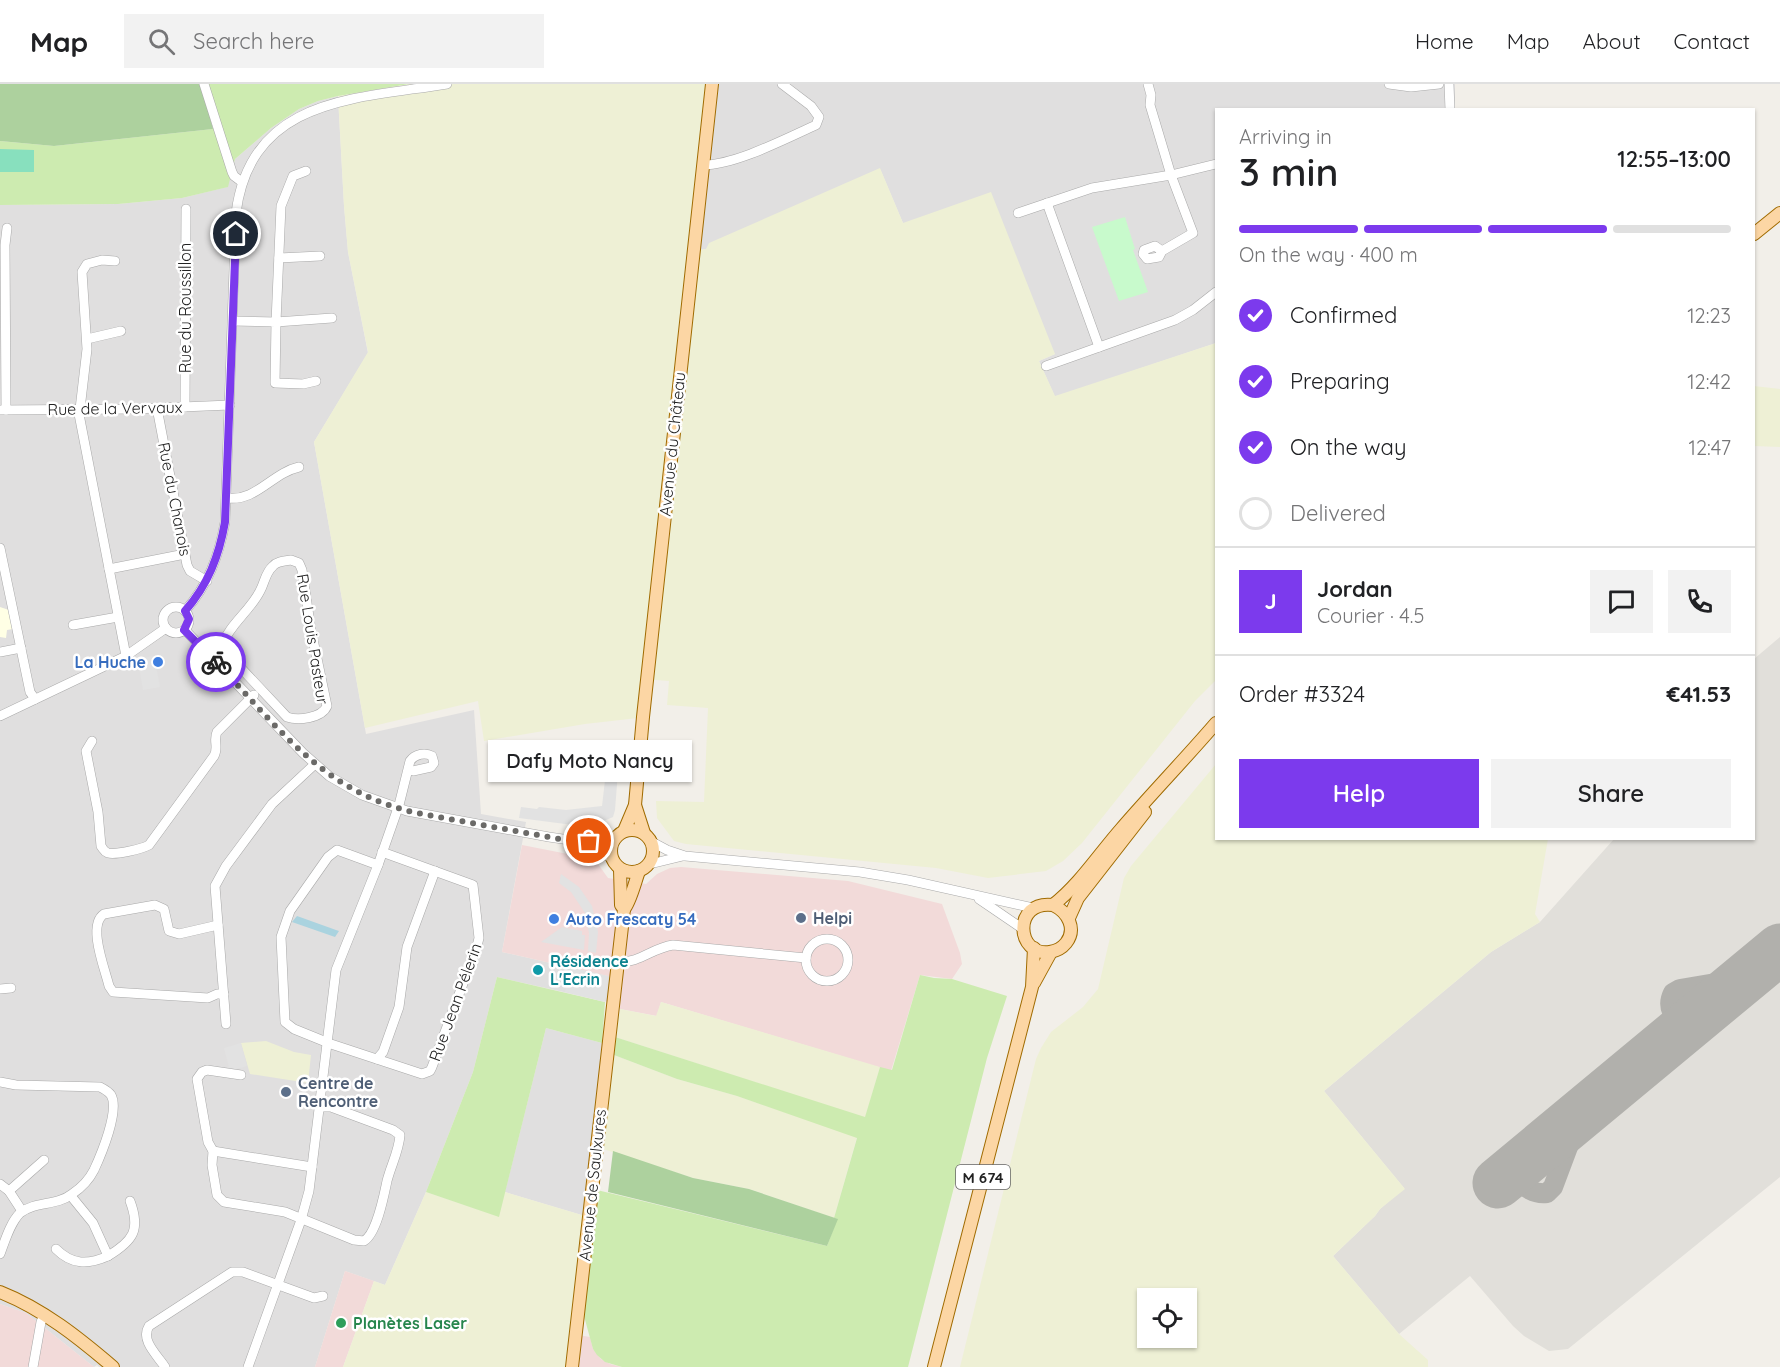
<!DOCTYPE html>
<meta charset="utf-8">
<style>
body{margin:0;font-family:Quicksand,sans-serif;background:#f2f2f2;color:#202124;height:100vh;display:flex;flex-direction:column;font-size:22px;white-space:nowrap}
*{box-sizing:border-box;margin:0}
p{font-size:20px;color:#757577}
.icon{flex:none;width:33px;height:33px;fill:none;stroke:currentColor;stroke-width:2;stroke-linecap:round;stroke-linejoin:round}
.map{position:relative;flex:1;overflow:hidden}
.drawer{position:absolute;left:1215px;top:24px;width:540px;height:732px;display:flex;flex-direction:column;background:#fff;border-radius:0px;box-shadow:0 2px 4px #0004}
.drawer>*{flex:none}
.controls{position:absolute;left:1137px;top:1204px;display:grid;gap:12px}
.controls a{display:grid;place-items:center;width:60px;height:60px;border-radius:0px;background:#fff;box-shadow:0 2px 4px #0004;font-size:30px}
.pin{position:absolute;display:grid;place-items:center;width:51px;height:51px;color:#fff;margin:-26px;border:3px solid #fff;border-radius:50%;box-shadow:0 2px 6px #0007}
.courier{position:absolute;display:grid;place-items:center;width:60px;height:60px;margin:-30px;border:4px solid #7c3aed;border-radius:50%;background:#fff;color:#222;box-shadow:0 2px 8px #0007}
.bubble{position:absolute;height:42px;border-radius:0px;background:#fff;box-shadow:0 2px 4px #0004;font-size:20px;font-weight:600;line-height:42px;text-align:center}
.headline em{font-style:normal;font-weight:600}
.headline div{display:flex;flex-direction:column-reverse}
.headline{display:flex;align-items:center;justify-content:space-between;height:102px;padding:0 24px}
h1{font-size:39px;font-weight:600;line-height:45px}
.bar{display:grid;grid-template-columns:repeat(4,1fr);gap:9px 6px;align-content:center;height:72px;padding:0 24px}
.bar i{height:8px;border-radius:4px;background:#e0e0e0}
.bar .current{background:#7c3aed}
.bar p{grid-column:span 4}
.line{display:flex;align-items:center;gap:15px;padding:0 24px;border-top:2px solid #e0e0e0}
.line div{flex:1}
.round{display:grid;place-items:center;flex:none;width:63px;height:63px;border-radius:0px;background:#f2f2f2}
ol{padding:0 24px;list-style:none}
li{display:flex;align-items:center;gap:18px;height:66px}
li p{margin-inline-start:auto}
li .icon{padding:6px;border-radius:50%;background:#7c3aed;color:#fff;stroke-width:4}
li:last-child{color:#757577}
li i{width:33px;height:33px;border:3px solid #e0e0e0;border-radius:50%}
.cta{display:flex;gap:12px;margin-top:auto;padding:12px 24px}
.cta a{flex:1;height:69px;border-radius:0px;background:#7c3aed;color:#fff;font-size:24px;font-weight:600;line-height:69px;text-align:center}
.cta a+a{background:#f2f2f2;color:#202124}
header{display:flex;align-items:center;gap:36px;box-sizing:border-box;height:84px;padding:0 30px;background:#fff;border-bottom:2px solid #e0e0e0}
header strong{font-size:28px}
nav{display:flex;gap:33px;margin-inline-start:auto;font-size:21px}
.search{width:420px;height:54px;background:#f2f2f2;display:flex;align-items:center;gap:15px;box-sizing:border-box;padding:0 21px;border-radius:0px;color:#757577;font-size:22px}
.map>svg:first-child{display:block}
.residential{fill:#e0dfdf}
.commercial{fill:#f2dad9}
.education{fill:#ffffe5}
.airport{fill:#e1dfda}
.farmland{fill:#eef0d5;fill-rule:evenodd}
.grass{fill:#cdebb0}
.forest{fill:#add19e}
.park{fill:#c8facc}
.pitch{fill:#88e0be}
.parking{fill:#e2e2e2}
.water{fill:#aad3df}
.lines{fill:none;stroke-linecap:round;stroke-linejoin:round}
.taxiway{stroke:#b1b0ac;stroke-width:20}
.runway{stroke:#b1b0ac;stroke-width:51}
.minor-casing{stroke:#a9a9a9;stroke-width:10}
.major-casing{stroke:#a06b00;stroke-width:14}
.minor{stroke:#fff;stroke-width:9}
.major{stroke:#fcd6a4;stroke-width:12}
.done{stroke:#6b6a68;stroke-width:6;stroke-dasharray:0 10.8}
.route{stroke:#7c3aed;stroke-width:8}
.shop-dot{fill:#3f7fe0;stroke:#fff;stroke-width:2}
.service-dot{fill:#5c6f8a;stroke:#fff;stroke-width:2}
.culture-dot{fill:#0f9aa8;stroke:#fff;stroke-width:2}
.leisure-dot{fill:#2e9e5b;stroke:#fff;stroke-width:2}
.labels{text-anchor:middle;dominant-baseline:central;stroke-width:5;stroke-linejoin:round;paint-order:stroke}
.shield{fill:#fff;stroke:#646464;stroke-width:1.5}
.shield-label{font-size:15px;font-weight:bold;fill:#222}
.street-label{font-size:16px;fill:#222;stroke:#fff}
.shop-label{font-size:16px;font-weight:bold;fill:#366cbe;stroke:#fff;text-anchor:end}
.service-label{font-size:16px;font-weight:bold;fill:#4e5e75;stroke:#fff;text-anchor:start}
.culture-label{font-size:16px;font-weight:bold;fill:#0d838f;stroke:#fff;text-anchor:start}
.leisure-label{font-size:16px;font-weight:bold;fill:#27864d;stroke:#fff;text-anchor:start}
</style>
<header>
<strong>Map</strong>
<div class="search"><svg class="icon" aria-label="search" viewBox="0 0 24 24"><circle cx="10" cy="10" r="6"/><path d="M15 15l6 6"/></svg>Search here</div>
<nav><a>Home</a><a>Map</a><a>About</a><a>Contact</a></nav>
</header>
<div class="map">
<svg width="1780" height="1283" viewBox="0 0 1780 1283">
<rect width="100%" height="100%" fill="#f2efe9"/>
<g class="residential">
<path d="M707,0H1455V25L1216,26V259L1055,313L1039,277L1055,270L903,139L880,85L706,165L699,166Z"/>
<path d="M338,12L344,122L348,168L368,269L314,358L366,650L474,626L481,730L526,738L502,868L621,895L617,920L497,893L473,988L426,1108L385,1201L345,1187L315,1283H99L97,1281L94,1283L26,1229L0,1220V121L118,120L182,114L227,103L235,75L271,44L299,25L318,17Z"/>
<path d="M546,944L602,959L585,1132L505,1108Z"/>
</g>
<g class="commercial">
<path d="M522,761L578,772L598,780L608,794L646,800L657,790L670,784L681,783L848,797L942,820L960,869L962,880L952,895L920,891L891,987L661,918L657,932L620,925V921L617,920L621,895L502,868Z"/>
<path d="M345,1187L374,1197L343,1283H315Z"/>
<path d="M0,1220L26,1229L94,1283H0Z"/>
<path d="M572,1250L590,1253L593,1265L601,1275L610,1280L622,1283H568Z"/>
</g>
<path class="education" d="M0,523L9,526L13,545L7,546L6,554L0,553Z"/>
<path class="airport" d="M1780,553V1093L1568,1265L1549,1267L1524,1252L1513,1242L1470,1192L1399,1250L1333,1172L1375,1132L1380,1125L1404,1104L1324,1007L1491,868L1540,838L1614,755L1754,754V575Z"/>
<g class="farmland">
<path d="M409,0H707L699,166L706,165L709,159L880,84L903,139L991,108L1055,270L1039,277L1055,312L1216,259V596L1195,617L1082,759L1063,777L1046,787L988,794L936,784L686,760L674,757L657,734L656,717L704,718L708,624L667,621L669,597L642,595L638,634L585,640L484,657L478,617L365,644L314,358L368,268L348,168L344,122L338,12Z"/>
<path d="M1754,302L1780,305V363L1754,362Z"/>
<path d="M1216,680V754L1548,755L1535,830L1540,838L1491,868L1324,1007L1405,1105L1380,1125L1375,1132L1333,1172L1399,1250L1428,1276V1283H960L1036,975L1041,964L1051,948L1083,923L1098,905L1124,794L1131,782ZM1148,1215H1186V1254H1148Z"/>
<path d="M661,918L880,983L865,1034L615,953L620,925L656,932Z"/>
<path d="M266,957L294,968L311,971L308,999L250,990L241,959Z"/>
<path d="M614,971L677,995L737,1012L857,1053L834,1134L749,1105L693,1094L603,1065Z"/>
<path d="M426,1108L498,1132L505,1108L585,1132L568,1283H343L374,1197L385,1201Z"/>
</g>
<g class="grass">
<path d="M201,0H409L338,12L318,17L299,25L271,44L235,75L228,103L182,114L118,120L0,121V57L54,62L213,45Z"/>
<path d="M920,891L934,894L952,895L1007,912L987,974L908,1283H622L605,1278L597,1271L593,1265L584,1232L597,1106L827,1162L837,1135L834,1134L857,1054L737,1012L677,995L614,971L615,953L865,1033L880,983L892,986Z"/>
<path d="M497,893L605,918L602,959L546,944L499,1133L426,1108L473,988Z"/>
</g>
<g class="forest">
<path d="M0,0H201L213,45L54,62L0,57Z"/>
<path d="M613,1067L693,1094L749,1105L838,1135L827,1162L608,1108Z"/>
</g>
<path class="park" d="M1125,133L1135,165L1133,166L1148,208L1119,217L1092,143Z"/>
<path class="pitch" d="M0,65L34,66V88H0Z"/>
<g class="parking">
<path d="M154,572L160,603L143,606L138,577H143L142,574Z"/>
<path d="M619,675L615,726L613,733L599,739L573,741L519,734L521,723L537,725L539,723L566,726L602,722L607,679Z"/>
<path d="M561,790L579,803L592,822L598,848L596,869L588,867L589,849L585,829L571,808L559,799Z"/>
<path d="M562,843L582,847V851H585L584,866L541,858Z"/>
<path d="M570,883L608,892L605,918L565,908Z"/>
<path d="M241,959L247,982L230,987L224,964Z"/>
</g>
<path class="water" d="M297,832L336,846L339,847L335,853L292,838Z"/>
<g class="lines">
<g class="taxiway">
<path d="M1712,921C1703,955 1659,937 1673,909L1680,905L1745,894"/>
<path d="M1545,1060C1539,1062 1532,1062 1527,1066C1505,1083 1522,1112 1547,1109L1553,1103L1580,1031"/>
</g>
<path class="runway" d="M1498,1099L1780,865"/>
<defs>
<g id="minor">
<path d="M204,0L232,88L234,92L242,98"/>
<path d="M1148,0L1151,11L1150,21L1171,91L1193,149L1162,167L1159,173L1147,175L1143,170L1144,166L1155,162L1162,167"/>
<path d="M1389,0L1411,3L1439,0"/>
<path d="M1449,0L1450,26"/>
<path d="M703,81C735,81 785,55 816,41L819,33L811,22L782,0"/>
<path d="M306,87L293,92L281,122L276,238L332,234"/>
<path d="M1047,119L1099,263"/>
<path d="M1018,129L1092,104L1171,91L1216,80"/>
<path d="M279,174L320,172"/>
<path d="M233,237L276,238L275,299L303,300L316,297"/>
<path d="M87,255L121,247"/>
<path d="M1046,282L1175,236L1193,226L1216,208"/>
<path d="M185,323L186,125"/>
<path d="M157,324L187,481L190,487L207,497"/>
<path d="M78,325L126,572"/>
<path d="M80,325L87,265L82,188L87,180L102,176L115,177"/>
<path d="M0,326L134,325L230,321"/>
<path d="M6,326L5,161L7,144"/>
<path d="M227,414C256,418 272,389 299,383"/>
<path d="M0,464L30,608L35,615"/>
<path d="M291,476L299,479L302,486L311,546L327,622C322,634 298,637 287,633L223,565L222,561C230,540 250,527 260,507C265,498 265,489 273,482C277,477 285,477 291,476Z"/>
<path d="M109,485L185,470"/>
<circle cx="176" cy="536" r="13"/>
<path d="M185,527C208,501 219,472 225,438L236,129C251,13 356,15 447,0"/>
<path d="M73,541L118,533"/>
<path d="M185,546L303,669L329,692L362,711L407,727L549,753L576,757L615,754"/>
<path d="M0,568L21,564"/>
<path d="M0,632L126,572L166,544"/>
<path d="M92,657L86,667L98,728L101,762C104,766 103,767 108,769C116,771 142,765 149,761L214,672C219,664 213,656 217,648L254,611"/>
<path d="M652,758L667,766L685,772L860,788L908,796L1033,824"/>
<path d="M578,759L612,774"/>
<path d="M650,780L683,772"/>
<path d="M378,781L337,766L328,773L290,827L281,853L285,938L294,945L331,960L422,990L430,987L432,983L477,862L479,854L473,801L382,768"/>
<path d="M979,815L1023,845"/>
<path d="M218,841L179,850L169,847L164,825L155,821L104,830C87,841 105,885 109,902L113,908L208,914L217,910H224"/>
<circle cx="827" cy="876" r="21"/>
<path d="M618,878C640,879 652,864 673,861L806,874"/>
<path d="M0,905L11,904"/>
<path d="M226,940L215,802L226,782L272,720L315,680"/>
<path d="M377,975L383,968L399,923L407,863L435,787"/>
<path d="M241,991L207,986L202,988L197,995L208,1058L213,1067L212,1081L217,1111L224,1118L285,1128L354,1156L364,1157C377,1149 384,1111 387,1097C391,1081 399,1067 400,1051L393,1046L331,1023H320"/>
<path d="M0,998L16,1001L100,1003C104,1005 108,1007 111,1011C120,1026 101,1071 94,1086C89,1096 81,1104 72,1110C57,1122 35,1117 20,1129C10,1139 5,1157 0,1170"/>
<path d="M213,1067L312,1083"/>
<path d="M0,1100L9,1107L22,1127"/>
<path d="M9,1107L44,1076"/>
<path d="M56,1165C72,1181 88,1181 108,1172L93,1139L71,1112"/>
<path d="M108,1172C133,1157 141,1146 130,1117"/>
<path d="M33,1283L41,1238L44,1231"/>
<path d="M165,1283C157,1271 140,1256 149,1242L232,1188H243L314,1214L323,1212"/>
<path d="M248,1283L301,1136L309,1107L336,886L378,781L399,721L410,677C415,670 425,668 432,672L434,679L431,683L413,687L409,685"/>
</g>
<g id="major">
<path d="M1754,150L1780,129"/>
<path d="M635,721L644,749"/>
<circle cx="632" cy="767" r="21"/>
<path d="M624,747L635,721L643,633L712,0"/>
<path d="M1053,821C1068,828 1077,845 1066,859C1062,864 1056,867 1050,868C1016,873 1012,816 1053,821C1079,801 1099,770 1121,745C1152,709 1185,675 1216,639"/>
<path d="M624,825C630,819 635,798 639,787"/>
<path d="M1069,834L1078,814L1145,728"/>
<path d="M1034,899L1051,868"/>
<path d="M0,1208C43,1225 79,1254 113,1283"/>
<path d="M572,1283L624,825L621,821L620,785"/>
<path d="M934,1283L1032,903L1034,864"/>
</g>
</defs>
<use href="#minor" class="minor-casing"/>
<use href="#major" class="major-casing"/>
<use href="#minor" class="minor"/>
<use href="#major" class="major"/>
</g>
<g class="lines">
<path class="done" d="M216,578C280,645 325,711 422,730L576,758L589,757"/>
<path class="route" d="M216,578L184,546L189,535L185,527C208,501 219,472 225,438L236,150"/>
</g>
<g class="shop-dot">
<circle cx="158" cy="578" r="6"/>
<circle cx="554" cy="835" r="6"/>
</g>
<g class="service-dot">
<circle cx="801" cy="834" r="6"/>
<circle cx="286" cy="1008" r="6"/>
</g>
<circle class="culture-dot" cx="538" cy="886" r="6"/>
<circle class="leisure-dot" cx="341" cy="1239" r="6"/>
<g class="labels">
<rect class="shield" x="956" y="1081" width="54" height="24" rx="4.5"/>
<g class="shield-label">
<text x="983" y="1093">M 674</text>
</g>
<g class="street-label">
<text transform="translate(185 224) rotate(-90)">Rue du Roussillon</text>
<text transform="translate(115 324) rotate(-1)">Rue de la Vervaux</text>
<text transform="translate(672 360) rotate(-84)">Avenue du Château</text>
<text transform="translate(175 415) rotate(79)">Rue du Chanois</text>
<text transform="translate(313 555) rotate(81)">Rue Louis Pasteur</text>
<text transform="translate(455 918) rotate(-70)">Rue Jean Pélerin</text>
<text transform="translate(592 1101) rotate(-84)">Avenue de Saulxures</text>
</g>
<g class="shop-label">
<text x="146" y="578">La Huche</text>
<text x="566" y="835" text-anchor="start">Auto Frescaty 54</text>
</g>
<g class="service-label">
<text x="813" y="834">Helpi</text>
<text x="298" y="999">Centre de<tspan x="298" dy="18">Rencontre</tspan></text>
</g>
<g class="culture-label">
<text x="550" y="877">Résidence<tspan x="550" dy="18">L'Ecrin</tspan></text>
</g>
<g class="leisure-label">
<text x="353" y="1239">Planètes Laser</text>
</g>
</g>
</svg>
<div class="controls">
<a><svg class="icon" aria-label="locate" viewBox="0 0 24 24"><circle cx="12" cy="12" r="6"/><path d="M12 2v4M12 18v4M2 12h4M18 12h4"/></svg></a>
</div>
<div class="pin" style="left:589px;top:757px;background:#ea580c"><svg class="icon" aria-label="bag" viewBox="0 0 24 24"><path d="M5 8h14l-1 12H6zM9 8a3 3 0 0 1 6 0"/></svg></div>
<div class="pin" style="left:236px;top:150px;background:#1f2937"><svg class="icon" aria-label="home" viewBox="0 0 24 24"><path d="M3 11l9-7 9 7M6 9v11h12V9"/></svg></div>
<div class="courier" style="left:216px;top:578px"><svg class="icon" aria-label="bike" viewBox="0 0 24 24"><circle cx="6" cy="16" r="4"/><circle cx="18" cy="16" r="4"/><path d="M6 16l4-8h5l3 8M10 8l3 8H6M13 5h3"/></svg></div>
<div class="bubble" style="left:488px;top:656px;width:204px">Dafy Moto Nancy</div>
<section class="drawer">
<div class="headline"><div><h1>3 min</h1><p>Arriving in</p></div><em>12:55–13:00</em></div>
<div class="bar"><i class="current"></i><i class="current"></i><i class="current"></i><i></i><p>On the way · 400 m</p></div>
<ol>
<li><svg class="icon" aria-label="check" viewBox="0 0 24 24"><path d="M5 12l5 5 9-10"/></svg>Confirmed<p>12:23</p></li>
<li><svg class="icon" aria-label="check" viewBox="0 0 24 24"><path d="M5 12l5 5 9-10"/></svg>Preparing<p>12:42</p></li>
<li><svg class="icon" aria-label="check" viewBox="0 0 24 24"><path d="M5 12l5 5 9-10"/></svg>On the way<p>12:47</p></li>
<li><i></i>Delivered</li>
</ol>
<div class="line" style="height:108px"><b class="round" style="background:#7c3aed;color:#fff">J</b><div><b>Jordan</b><p>Courier · 4.5</p></div><a class="round"><svg class="icon" aria-label="chat" viewBox="0 0 24 24"><path d="M4 5h16v11H9l-5 4z"/></svg></a><a class="round"><svg class="icon" aria-label="phone" viewBox="0 0 24 24"><path d="M5 4h4l2 5-3 2q2 4 5 5l2-3 5 2v4C11 20 4 13 5 4z"/></svg></a></div>
<div class="line" style="height:78px"><div>Order #3324</div><b>€41.53</b></div>
<div class="cta"><a>Help</a><a>Share</a></div>
</section>
</div>
